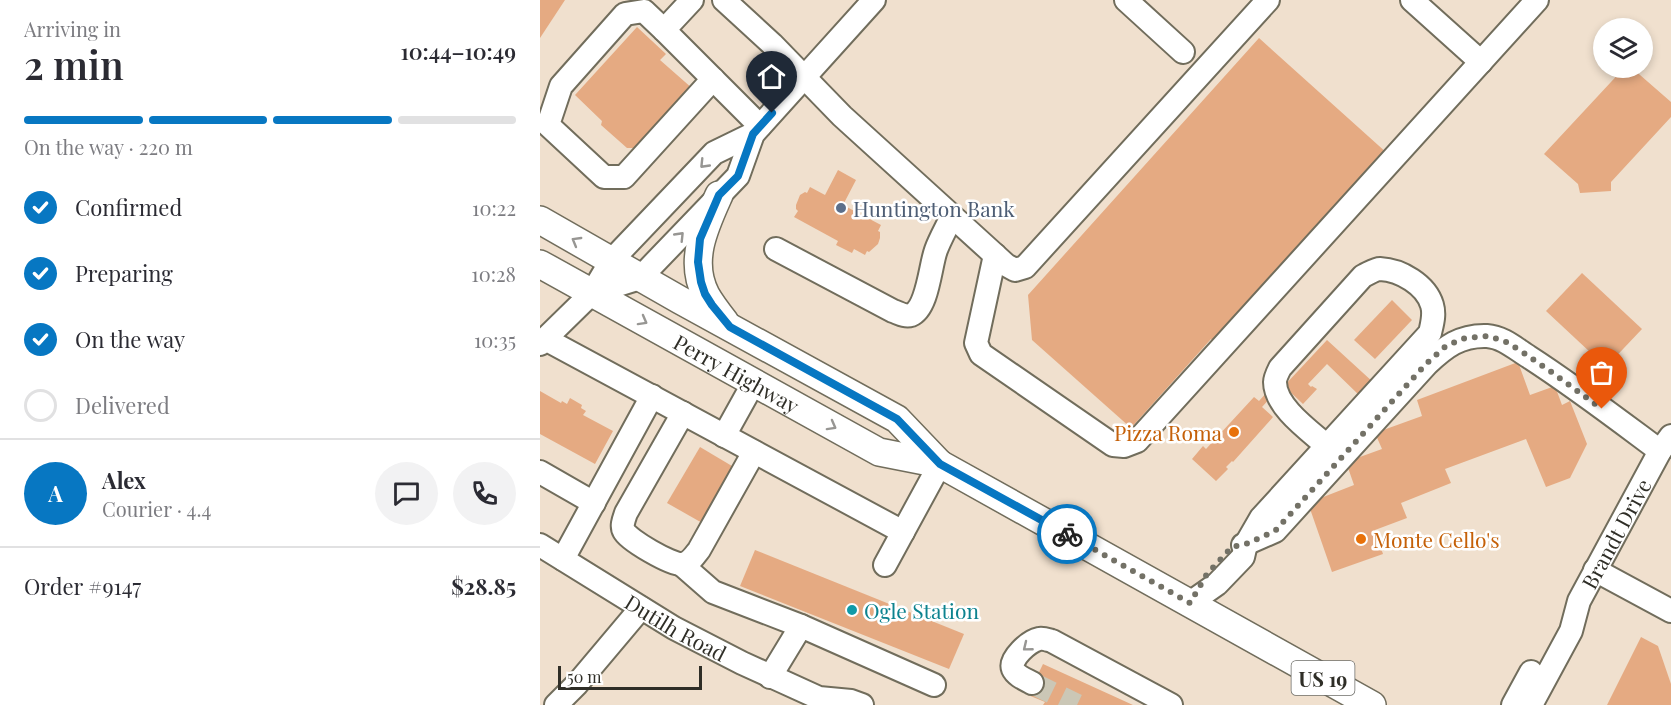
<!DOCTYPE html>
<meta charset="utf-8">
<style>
body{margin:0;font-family:"Playfair Display",serif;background:#f2f2f3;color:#2b2b33;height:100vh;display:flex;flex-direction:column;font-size:22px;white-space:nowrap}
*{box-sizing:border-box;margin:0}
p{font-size:20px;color:#7c7c81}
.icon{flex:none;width:33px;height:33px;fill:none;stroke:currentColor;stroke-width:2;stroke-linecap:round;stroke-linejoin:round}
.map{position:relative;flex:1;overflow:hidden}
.drawer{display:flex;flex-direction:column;background:#fff;width:540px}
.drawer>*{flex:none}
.tools{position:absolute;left:1053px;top:18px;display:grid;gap:12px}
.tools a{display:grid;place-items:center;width:60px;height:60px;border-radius:50%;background:#fff;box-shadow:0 3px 9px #0003;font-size:30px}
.scale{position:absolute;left:18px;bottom:15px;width:144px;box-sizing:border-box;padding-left:6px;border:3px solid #2f2e27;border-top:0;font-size:16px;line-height:21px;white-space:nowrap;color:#2f2e27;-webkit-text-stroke:4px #fff;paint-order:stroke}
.pin{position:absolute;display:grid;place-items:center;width:51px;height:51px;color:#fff;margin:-62px -26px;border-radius:50% 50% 50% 0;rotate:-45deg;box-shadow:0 0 6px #0007}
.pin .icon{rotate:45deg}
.courier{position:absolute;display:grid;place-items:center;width:60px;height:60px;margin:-30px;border:4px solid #0777c2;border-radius:50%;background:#fff;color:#222;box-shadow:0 2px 8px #0007}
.overview em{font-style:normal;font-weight:600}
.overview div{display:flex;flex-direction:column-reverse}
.overview{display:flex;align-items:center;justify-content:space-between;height:102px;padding:0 24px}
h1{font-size:39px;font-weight:600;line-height:45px}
.bar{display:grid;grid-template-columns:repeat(4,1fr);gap:9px 6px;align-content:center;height:72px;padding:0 24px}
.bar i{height:8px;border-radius:4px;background:#e1e1e2}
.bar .current{background:#0777c2}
.bar p{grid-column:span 4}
.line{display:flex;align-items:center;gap:15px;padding:0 24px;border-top:2px solid #e1e1e2}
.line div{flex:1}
.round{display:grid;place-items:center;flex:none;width:63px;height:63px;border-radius:32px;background:#f2f2f3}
ol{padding:0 24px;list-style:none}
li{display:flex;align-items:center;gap:18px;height:66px}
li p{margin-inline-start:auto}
li .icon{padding:6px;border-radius:50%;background:#0777c2;color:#fff;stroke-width:4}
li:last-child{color:#7c7c81}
li i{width:33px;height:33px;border:3px solid #e1e1e2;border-radius:50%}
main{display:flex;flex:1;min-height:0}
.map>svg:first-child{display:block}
.commercial{fill:#f0e0ce;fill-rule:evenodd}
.building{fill:#e5aa82}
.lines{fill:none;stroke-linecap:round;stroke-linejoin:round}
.minor-tunnel{stroke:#cbc7b6;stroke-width:22;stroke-dasharray:22 11;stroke-linecap:butt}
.minor-casing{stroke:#716d5c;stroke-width:26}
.major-casing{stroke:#716d5c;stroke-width:30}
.minor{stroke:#fff;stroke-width:22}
.major{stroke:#fff;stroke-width:27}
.oneway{stroke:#979693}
.done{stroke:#737166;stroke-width:6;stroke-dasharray:0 10.8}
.route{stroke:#0777c2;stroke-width:8}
.service-dot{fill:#5c6f8a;stroke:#fff;stroke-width:2}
.food-dot{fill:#e8710a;stroke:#fff;stroke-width:2}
.culture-dot{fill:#0f9aa8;stroke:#fff;stroke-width:2}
.labels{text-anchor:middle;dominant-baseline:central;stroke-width:5;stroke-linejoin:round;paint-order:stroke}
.shield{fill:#fff;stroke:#6d6d68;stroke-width:1.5}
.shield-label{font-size:20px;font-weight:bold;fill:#2f2e27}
.service-label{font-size:21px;fill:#4e5e75;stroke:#fff;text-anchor:start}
.street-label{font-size:21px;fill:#2f2e27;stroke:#fff}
.food-label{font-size:21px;fill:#c56008;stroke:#fff;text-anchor:end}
.culture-label{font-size:21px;fill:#0d838f;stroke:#fff;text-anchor:start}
</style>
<main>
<section class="drawer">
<div class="overview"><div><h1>2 min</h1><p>Arriving in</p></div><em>10:44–10:49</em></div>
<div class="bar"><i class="current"></i><i class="current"></i><i class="current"></i><i></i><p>On the way · 220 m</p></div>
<ol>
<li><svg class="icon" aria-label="check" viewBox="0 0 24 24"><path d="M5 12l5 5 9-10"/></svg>Confirmed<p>10:22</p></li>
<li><svg class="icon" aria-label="check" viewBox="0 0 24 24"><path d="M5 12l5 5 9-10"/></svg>Preparing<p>10:28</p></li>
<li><svg class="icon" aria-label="check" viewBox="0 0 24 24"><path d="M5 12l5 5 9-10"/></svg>On the way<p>10:35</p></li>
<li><i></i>Delivered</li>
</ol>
<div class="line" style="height:108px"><b class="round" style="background:#0777c2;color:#fff">A</b><div><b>Alex</b><p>Courier · 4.4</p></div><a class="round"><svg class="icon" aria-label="chat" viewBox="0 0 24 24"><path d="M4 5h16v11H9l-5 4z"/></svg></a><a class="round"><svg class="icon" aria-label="phone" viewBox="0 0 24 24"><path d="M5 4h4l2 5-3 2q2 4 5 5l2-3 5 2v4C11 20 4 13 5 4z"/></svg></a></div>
<div class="line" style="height:78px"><div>Order #9147</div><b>$28.85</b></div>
</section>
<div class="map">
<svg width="1131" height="705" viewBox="0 0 1131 705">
<rect width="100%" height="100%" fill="#f2edda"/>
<path class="commercial" d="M0,0H1131V705H0ZM1064,28H1102V68H1064Z"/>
<g class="building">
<path d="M0,0H25L0,38Z"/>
<path d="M97,27L126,54L120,60L153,89L99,148H87L61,125L62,121L35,95Z"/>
<path d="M719,38L848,154L677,344L671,339L591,428L492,340L488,295Z"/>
<path d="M1084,68H1092L1131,102V117L1071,182V191L1040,193L1038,184L1004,154Z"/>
<path d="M298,170L316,180L303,205L341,225L338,231L340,232V238L338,244L329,252L327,251L325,255L314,249L312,253L296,245L298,241L254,217L258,211L256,209V205L260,195L265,192L267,193L270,187L285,195Z"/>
<path d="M1042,273L1102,329L1066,367L1006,311Z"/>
<path d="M852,300L872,320L835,359L814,340Z"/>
<path d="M787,340L834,383L821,397L787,364L768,384L771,387L772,386L777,389L763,404L744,386Z"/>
<path d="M978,362L990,395L1015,386L1022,405L1030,401L1047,444L1030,478L1006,487L986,439L905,469L911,483L861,503L867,518L835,530L843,554L792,572L768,503L814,485L806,462L842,449L835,433L882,416L877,400Z"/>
<path d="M0,391L21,403L22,401L27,404L30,398L42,405L41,408L46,411L43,415L73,431L55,464L0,434Z"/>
<path d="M728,391L732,396L722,407L733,417L693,462L692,461L686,467L688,469L676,481L652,459L663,446L666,449L714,397L719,401Z"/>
<path d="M160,447L197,469L164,524L127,503Z"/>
<path d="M215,550L424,634L409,669L200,586Z"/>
<path d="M1101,637L1118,646L1131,684V705H1067Z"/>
<path d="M503,664L593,705H503L505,702L488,695Z"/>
</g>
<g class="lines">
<path class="minor-tunnel" d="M492,683L537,705"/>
<defs>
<g id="minor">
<path d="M152,0L124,30L220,126"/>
<path d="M184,0L232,44L302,116L455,255L466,265L475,270L485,267L728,0"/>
<path d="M586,0L643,52"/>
<path d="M872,0L941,62"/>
<path d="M124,30L104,11L85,14L21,86L8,125L64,177H84L173,79"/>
<path d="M236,249L353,311C359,313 365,317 371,315C388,308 390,266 396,250C400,239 407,227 412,216"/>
<path d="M455,255L436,343L441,354L573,445L584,446L597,441L997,0"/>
<path d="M52,293L100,278L198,176L213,134L334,0"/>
<path d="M5,339L363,532"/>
<path d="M0,344L52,293L71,261L174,153L213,134"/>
<path d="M143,413L86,513C84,519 81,526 84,531C88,540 132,565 141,564C150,564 154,556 159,550L214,452"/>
<path d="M184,436L214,382"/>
<path d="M0,472L54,503"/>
<path id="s1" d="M0,545L134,628L202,663L279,698L311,701L322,705"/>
<path d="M703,545L735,531L887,364C905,347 920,335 947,336C963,337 976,349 989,357C1034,386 1077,419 1120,451"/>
<path d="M23,559L112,396"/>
<path d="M141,564L173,592L261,626"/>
<path d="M345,565L400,464"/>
<path d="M1055,570L1131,611"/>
<path d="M650,603L677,584L703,557L706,544L721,518L890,333C892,324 895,315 892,305C886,285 861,270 840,269C835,269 828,274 823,276L740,368C738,372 735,378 735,382C735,407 770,431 787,446"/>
<path d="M230,677L261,626L394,685"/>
<path d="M492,683C487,680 476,676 473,669C469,659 489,641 499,639C503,638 508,640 512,641L631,705"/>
<path d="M16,705L37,684L101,608"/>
<path d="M973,705L991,672"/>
<path id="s2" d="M991,705L1031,631L1039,601L1120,451L1131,436"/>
</g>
<g id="major">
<path d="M179,195C165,226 148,261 166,295C171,304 178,313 185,322"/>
<path d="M0,220L140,300L357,419L400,464"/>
<path id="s3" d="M0,264L339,452L400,464L832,705"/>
</g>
</defs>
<use href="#minor" class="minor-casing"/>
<use href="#major" class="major-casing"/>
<use href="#minor" class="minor"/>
<use href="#major" class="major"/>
</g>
<defs><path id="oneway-chevron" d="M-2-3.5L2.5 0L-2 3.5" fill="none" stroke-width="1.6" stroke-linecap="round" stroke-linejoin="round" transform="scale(1.5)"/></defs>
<g class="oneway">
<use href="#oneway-chevron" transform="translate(164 164) rotate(134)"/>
<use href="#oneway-chevron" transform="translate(140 236) rotate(-46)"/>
<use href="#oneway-chevron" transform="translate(36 241) rotate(-150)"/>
<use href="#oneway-chevron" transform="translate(103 321) rotate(29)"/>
<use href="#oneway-chevron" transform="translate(292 426) rotate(29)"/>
<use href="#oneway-chevron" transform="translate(487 647) rotate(141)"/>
</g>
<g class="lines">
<path class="done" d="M527,534L650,603L667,574L692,547L706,544L735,531L886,364L906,346L925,338L949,336L966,342L981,351L1010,371L1062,409"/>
<path class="route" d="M232,113L213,134L198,176L179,195L160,239L158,262L161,282L165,294L172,305L190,327L357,419L400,464L527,534"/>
</g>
<circle class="service-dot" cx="301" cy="208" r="6"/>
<g class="food-dot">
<circle cx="694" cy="432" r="6"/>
<circle cx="821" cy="539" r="6"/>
</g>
<circle class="culture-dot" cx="312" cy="610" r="6"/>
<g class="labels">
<rect class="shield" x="751.5" y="661" width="63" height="34" rx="4.5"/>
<g class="shield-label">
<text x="783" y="678">US 19</text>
</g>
<g class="service-label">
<text x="313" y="208">Huntington Bank</text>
</g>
<g class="street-label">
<text stroke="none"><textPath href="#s3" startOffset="225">Perry Highway</textPath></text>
<text stroke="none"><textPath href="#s2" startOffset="192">Brandt Drive</textPath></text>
<text stroke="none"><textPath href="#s1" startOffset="159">Dutilh Road</textPath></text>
</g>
<g class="food-label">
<text x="682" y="432">Pizza Roma</text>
<text x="833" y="539" text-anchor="start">Monte Cello's</text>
</g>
<g class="culture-label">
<text x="324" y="610">Ogle Station</text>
</g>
</g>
</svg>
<div class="tools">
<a><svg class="icon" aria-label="layers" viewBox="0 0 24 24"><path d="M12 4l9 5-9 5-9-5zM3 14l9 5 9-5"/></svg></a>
</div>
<div class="scale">50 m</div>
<div class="pin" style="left:1062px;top:409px;background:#ea580c"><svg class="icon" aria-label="bag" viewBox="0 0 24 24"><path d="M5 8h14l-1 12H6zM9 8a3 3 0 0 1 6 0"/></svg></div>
<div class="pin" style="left:232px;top:113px;background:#1f2937"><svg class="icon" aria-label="home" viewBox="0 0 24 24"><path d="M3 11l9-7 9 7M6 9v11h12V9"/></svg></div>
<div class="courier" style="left:527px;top:534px"><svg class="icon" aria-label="bike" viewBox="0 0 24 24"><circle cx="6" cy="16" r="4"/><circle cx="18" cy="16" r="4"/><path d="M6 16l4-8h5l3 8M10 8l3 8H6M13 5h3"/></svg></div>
</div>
</main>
